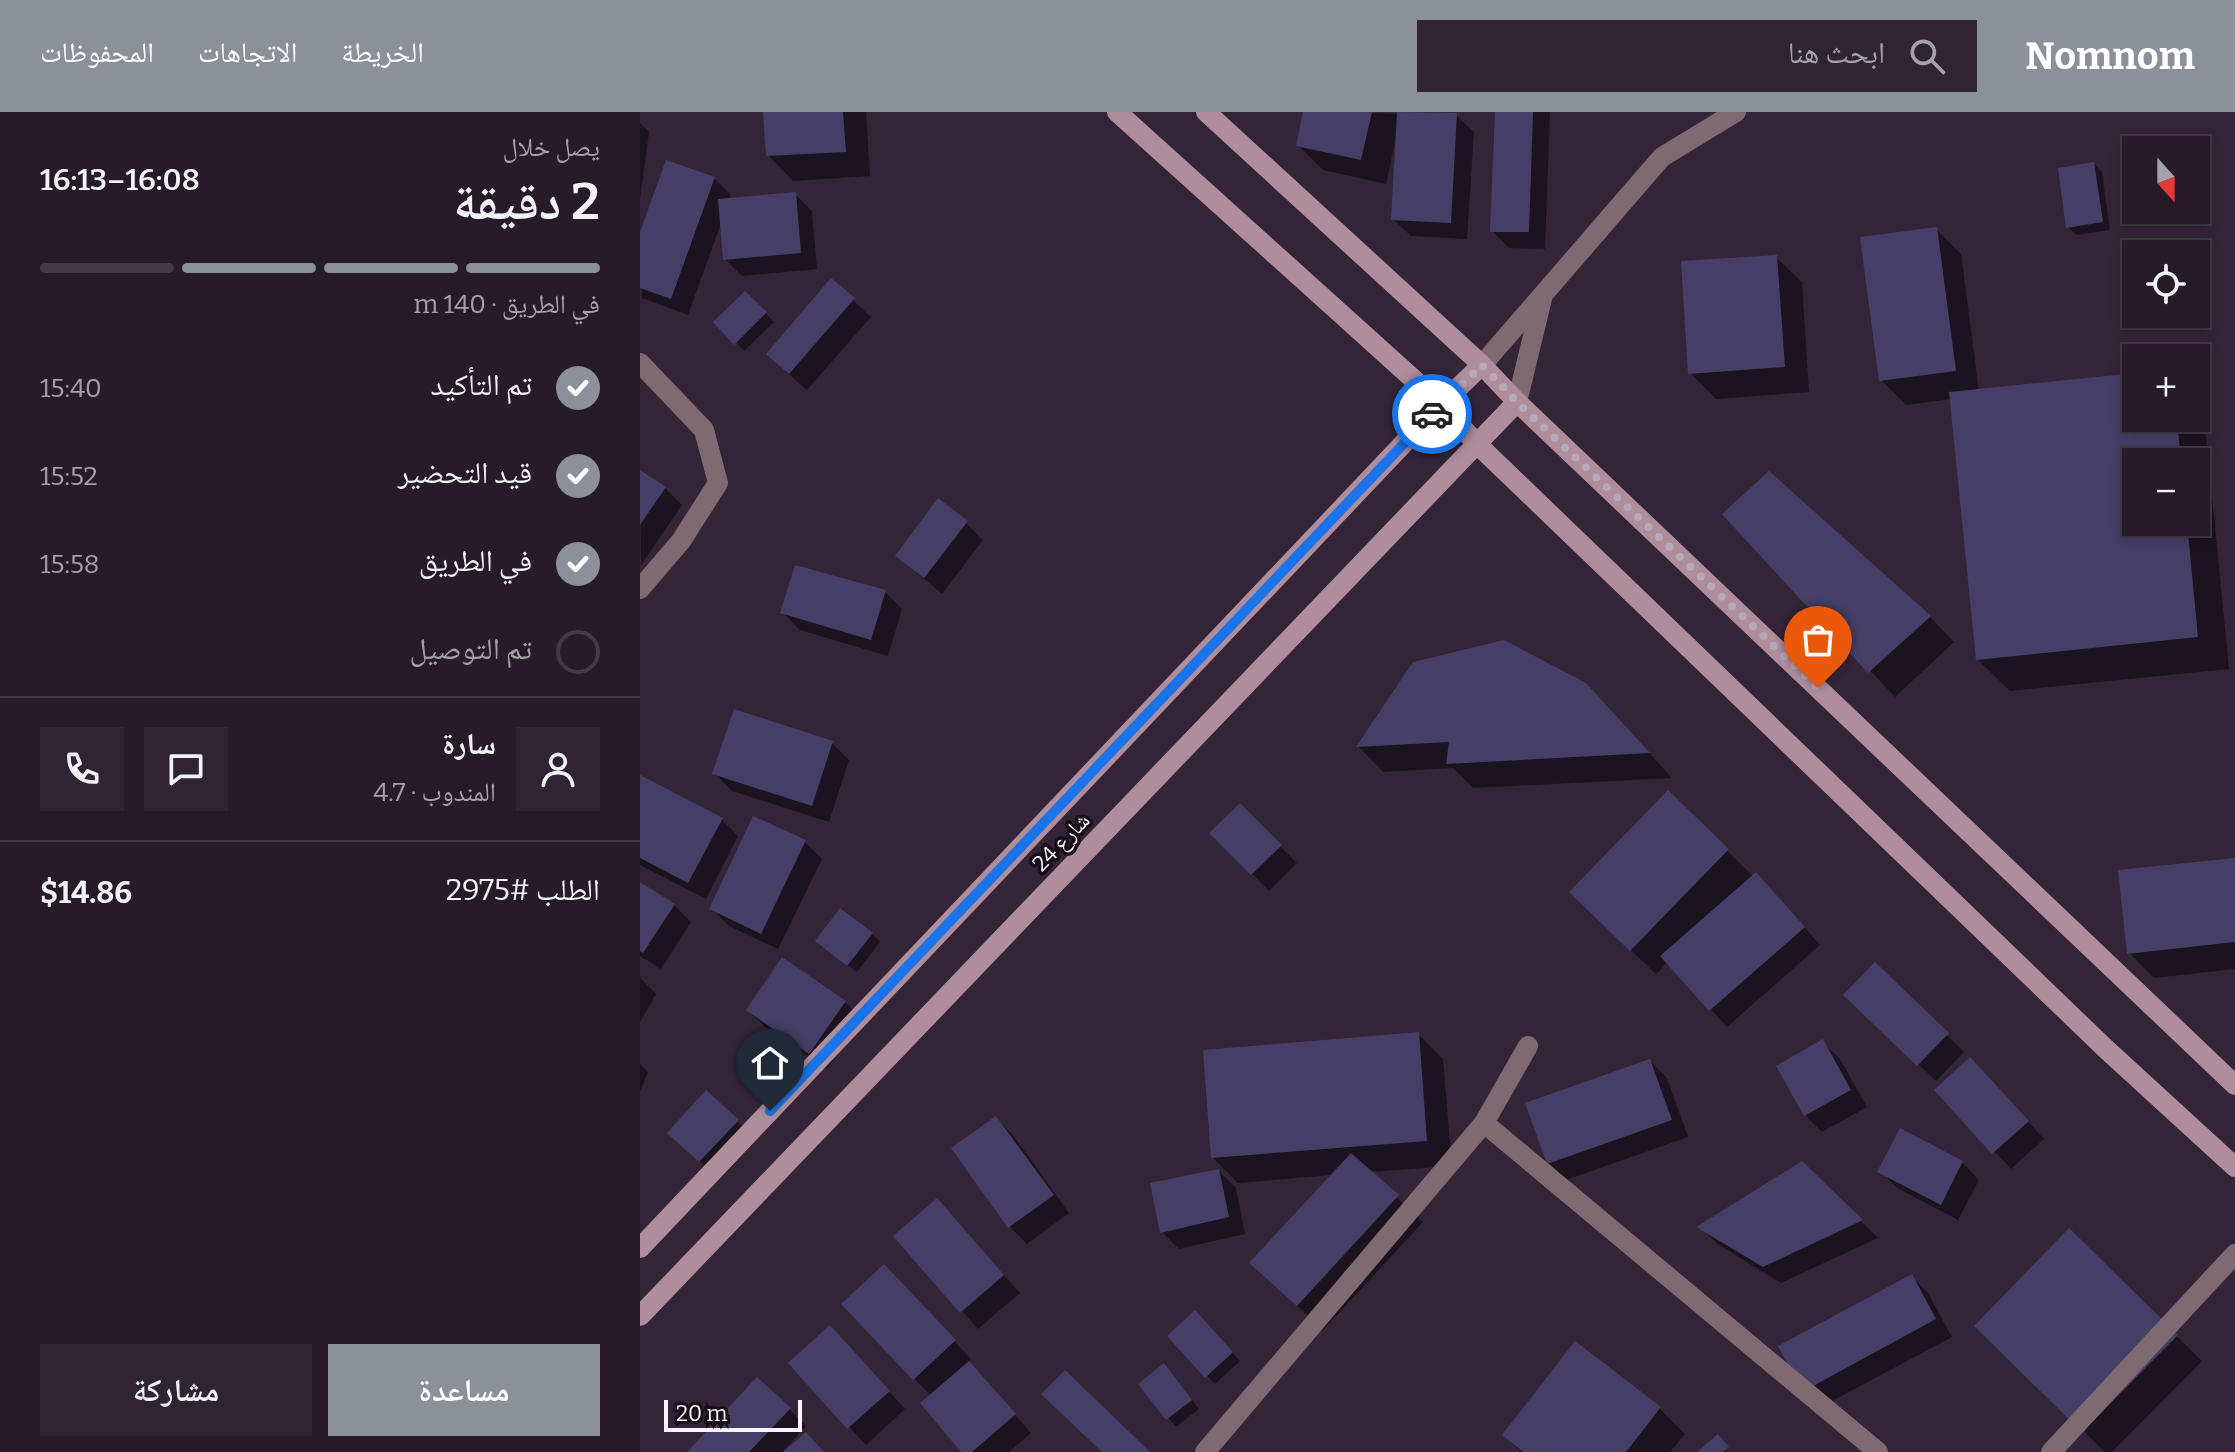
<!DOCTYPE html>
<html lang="ar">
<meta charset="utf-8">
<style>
body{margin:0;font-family:Bitter,"Noto Naskh Arabic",serif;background:#2f2432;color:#f1f3f6;direction:rtl;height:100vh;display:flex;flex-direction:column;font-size:30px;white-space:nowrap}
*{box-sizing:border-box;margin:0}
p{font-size:26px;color:#a4a1a8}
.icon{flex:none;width:44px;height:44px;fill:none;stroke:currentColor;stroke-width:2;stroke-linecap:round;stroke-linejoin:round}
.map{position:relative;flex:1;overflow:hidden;direction:ltr}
.details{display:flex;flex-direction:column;background:#271b2a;width:640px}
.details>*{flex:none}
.needle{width:52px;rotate:159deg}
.controls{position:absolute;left:1482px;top:24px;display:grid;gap:16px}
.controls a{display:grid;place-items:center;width:88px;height:88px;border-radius:0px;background:#271b2a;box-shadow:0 4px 12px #0003,0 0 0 2px #433947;font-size:40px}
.scale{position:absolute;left:24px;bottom:20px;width:138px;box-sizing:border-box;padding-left:8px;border:4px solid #fcf1fe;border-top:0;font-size:22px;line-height:28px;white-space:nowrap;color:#fcf1fe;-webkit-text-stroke:6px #181019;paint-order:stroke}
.pin{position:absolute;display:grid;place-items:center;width:68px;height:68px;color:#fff;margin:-82px -34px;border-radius:50% 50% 50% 0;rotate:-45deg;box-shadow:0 0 8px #0007}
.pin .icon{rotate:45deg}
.courier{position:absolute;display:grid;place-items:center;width:80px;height:80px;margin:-40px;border:6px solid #1a73e8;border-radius:50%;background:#fff;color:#222;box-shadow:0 2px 10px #0007}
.headline em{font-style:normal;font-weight:600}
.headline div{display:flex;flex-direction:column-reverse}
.headline{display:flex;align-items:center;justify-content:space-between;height:136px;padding:0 40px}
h1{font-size:52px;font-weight:600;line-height:60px}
.bar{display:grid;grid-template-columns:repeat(4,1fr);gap:12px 8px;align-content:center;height:96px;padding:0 40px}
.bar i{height:10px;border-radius:6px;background:#433947}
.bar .on{background:#8c9099}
.bar p{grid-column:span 4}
.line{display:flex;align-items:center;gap:20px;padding:0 40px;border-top:2px solid #433947}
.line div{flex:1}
.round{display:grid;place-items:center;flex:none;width:84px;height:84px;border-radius:0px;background:#2f2432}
ol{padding:0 40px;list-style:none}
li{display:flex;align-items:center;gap:24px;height:88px}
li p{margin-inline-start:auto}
li .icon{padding:8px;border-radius:50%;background:#8c9099;color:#fff;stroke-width:4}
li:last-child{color:#a4a1a8}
li i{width:44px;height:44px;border:4px solid #433947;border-radius:50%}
.primary-button{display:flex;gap:16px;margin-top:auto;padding:16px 40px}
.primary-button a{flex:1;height:92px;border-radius:0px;background:#8c9099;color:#fff;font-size:32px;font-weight:600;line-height:92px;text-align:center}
.primary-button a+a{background:#2f2432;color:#f1f3f6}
header{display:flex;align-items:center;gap:48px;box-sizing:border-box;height:112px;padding:0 40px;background:#8c9099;color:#fff}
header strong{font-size:38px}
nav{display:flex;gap:44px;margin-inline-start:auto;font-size:28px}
.search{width:560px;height:72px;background:#2f2432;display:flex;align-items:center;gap:20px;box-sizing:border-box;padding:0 28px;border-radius:0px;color:#a4a1a8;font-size:30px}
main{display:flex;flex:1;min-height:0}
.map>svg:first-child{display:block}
.shadow{fill:#0007;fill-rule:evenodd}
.building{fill:#453f67}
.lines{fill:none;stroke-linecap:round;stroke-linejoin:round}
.street{stroke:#7f6a72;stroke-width:20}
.secondary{stroke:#af8d9b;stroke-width:20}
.done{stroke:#b6a9b9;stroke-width:8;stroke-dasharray:0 14.4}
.route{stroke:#1a73e8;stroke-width:10}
.labels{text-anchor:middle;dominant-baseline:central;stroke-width:7;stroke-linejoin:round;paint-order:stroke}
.street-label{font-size:22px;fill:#fcf1fe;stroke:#181019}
</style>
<header>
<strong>Nomnom</strong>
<div class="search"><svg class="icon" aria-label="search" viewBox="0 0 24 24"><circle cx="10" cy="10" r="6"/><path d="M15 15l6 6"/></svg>ابحث هنا</div>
<nav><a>الخريطة</a><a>الاتجاهات</a><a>المحفوظات</a></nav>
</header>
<main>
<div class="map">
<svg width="1595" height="1340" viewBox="0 0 1595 1340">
<rect width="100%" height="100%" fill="#342438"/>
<g class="shadow">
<path d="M125,0H226L230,64L153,69L128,43Z"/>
<path d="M665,0L816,3L834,20L827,127L771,124L753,107L755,30L746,72L683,58L658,33Z"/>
<path d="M857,0H910L905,137L869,136L852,119Z"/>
<path d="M0,11L9,20L0,87Z"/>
<path d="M1454,52L1462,60L1470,118L1436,123L1428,115Z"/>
<path d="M74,66L91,83L89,88L155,82L172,99L177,157L102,164L85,147L82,109L48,203L2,186L0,125Z"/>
<path d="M1296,117L1321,142L1339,279L1496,263V306H1556V284L1563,291L1589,557L1370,579L1337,547L1312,287L1266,293L1241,268ZM1496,350H1556V410H1496Z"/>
<path d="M1136,145L1162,170L1169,280L1076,287L1050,261Z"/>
<path d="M192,169L231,205L167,278L145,259Z"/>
<path d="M105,181L134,210L104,239L76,210Z"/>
<path d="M0,360L25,376L42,393L1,453Z"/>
<path d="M1084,402L1290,505L1314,530L1255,585Z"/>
<path d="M326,411L343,428L302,482L257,444Z"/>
<path d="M245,480L262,497L248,544L160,518L143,501Z"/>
<path d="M774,552L971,599L1032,666L833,676L813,656L743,660L719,635Z"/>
<path d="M192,631L209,648L189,710L92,679L75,662Z"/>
<path d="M0,666L81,707L98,724L66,787L0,753Z"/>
<path d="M1028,681L1113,764L1133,779L1180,833L1087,915L1028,850L1016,862L956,805Z"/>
<path d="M600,694L657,751L629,779L572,721Z"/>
<path d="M165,730L182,747L138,837L89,814L72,797Z"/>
<path d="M1595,748V857L1514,866L1489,841Z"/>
<path d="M0,772L34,793L51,810L21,857L0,844Z"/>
<path d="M232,822L240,830L217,860L186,837Z"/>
<path d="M1235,853L1324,940L1296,969L1206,883Z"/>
<path d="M0,866L16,882L0,910Z"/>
<path d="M205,890L222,907L187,957L125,915L108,898Z"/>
<path d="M778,922L803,947L812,1054L730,1060L783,1110L683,1218L612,1151L693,1063L598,1071L573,1046Z"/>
<path d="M1183,930L1200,947L1227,995L1182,1020L1165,1003Z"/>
<path d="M1010,949L1027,966L1048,1025L926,1068L909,1051Z"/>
<path d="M0,952L8,960L0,980Z"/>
<path d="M1347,965L1404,1027L1371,1057L1297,978Z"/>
<path d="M356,1006L373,1023L429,1101L387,1132L370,1115Z"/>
<path d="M97,1009L114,1026L78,1066L47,1038Z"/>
<path d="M1322,1050L1339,1068L1318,1108L1257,1076L1240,1059Z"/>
<path d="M1162,1051L1238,1126L1141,1171L1076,1131L1060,1115Z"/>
<path d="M579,1059L596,1076L605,1122L539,1137L522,1120Z"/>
<path d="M297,1089L380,1181L338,1217L256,1125Z"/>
<path d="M1429,1119L1562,1249L1472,1340H1465L1336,1214Z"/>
<path d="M1271,1164L1288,1181L1312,1225L1181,1295L1164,1278Z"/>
<path d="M261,1172L331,1247L328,1250L391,1321L369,1340H324L291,1284L204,1192Z"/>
<path d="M563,1209L600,1249L575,1272L567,1264Z"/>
<path d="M936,1232L1020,1297L1045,1322L1030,1340H881L864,1323Z"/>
<path d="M207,1233L265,1297L226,1333L151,1251Z"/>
<path d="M532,1262L559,1297L536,1315L501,1272Z"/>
<path d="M149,1297L166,1314L144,1338L145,1340H49Z"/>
</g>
<g class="building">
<path d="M123,0H203L206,40L126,44Z"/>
<path d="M663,0H732L721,48L656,34Z"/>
<path d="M757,0L817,1L811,111L751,108Z"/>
<path d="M855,0H893L889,120H850Z"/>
<path d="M26,48L75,65L31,187L0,176V120Z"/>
<path d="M1454,50L1463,110L1426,116L1418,56Z"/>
<path d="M156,80L161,141L83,148L78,87Z"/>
<path d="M1297,115L1316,259L1239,269L1220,125Z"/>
<path d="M1137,143L1145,255L1048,262L1041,149Z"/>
<path d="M191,166L215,186L149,262L126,242Z"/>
<path d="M105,179L127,200L94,233L73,210Z"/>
<path d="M1496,261V306H1537L1541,350H1496V410H1547L1558,525L1336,548L1309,280Z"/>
<path d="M0,358L26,375L0,413Z"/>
<path d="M1129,359L1291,504L1228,561L1082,402Z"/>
<path d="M298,386L328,409L284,466L255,444Z"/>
<path d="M155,453L246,478L231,528L140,501Z"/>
<path d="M864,528L946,571L1010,641L806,652L809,630L716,635L773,550Z"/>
<path d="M94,597L193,629L172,694L72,662Z"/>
<path d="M0,663L83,706L48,771L0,746Z"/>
<path d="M1028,678L1089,737L990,839L929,780Z"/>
<path d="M600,691L642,733L611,763L569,721Z"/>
<path d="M113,704L166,728L121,822L69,797Z"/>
<path d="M1595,746V830L1487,842L1478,758Z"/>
<path d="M1116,760L1165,815L1069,899L1020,844Z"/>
<path d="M0,770L35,792L3,841L0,839Z"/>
<path d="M200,796L233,821L207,854L175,829Z"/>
<path d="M142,845L206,889L169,942L106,898Z"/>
<path d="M1235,850L1309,921L1277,954L1203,883Z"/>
<path d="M779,920L787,1029L571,1046L563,938Z"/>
<path d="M1183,927L1211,978L1164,1004L1136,954Z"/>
<path d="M1330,945L1389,1009L1352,1042L1294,978Z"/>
<path d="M1010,947L1032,1008L907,1052L885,991Z"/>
<path d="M66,978L99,1008L59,1050L27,1021Z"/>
<path d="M356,1004L414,1083L368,1116L311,1036Z"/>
<path d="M1260,1016L1323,1049L1301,1093L1237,1060Z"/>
<path d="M711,1041L759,1083L657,1194L609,1151Z"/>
<path d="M1162,1049L1223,1108L1123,1155L1056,1115Z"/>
<path d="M579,1057L589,1105L520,1121L510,1071Z"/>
<path d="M297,1086L364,1163L320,1201L253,1124Z"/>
<path d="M1429,1116L1538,1223L1442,1320L1334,1214Z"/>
<path d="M244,1152L316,1228L273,1268L201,1192Z"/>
<path d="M1272,1162L1296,1207L1162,1280L1138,1234Z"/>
<path d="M555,1198L593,1240L565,1266L527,1224Z"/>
<path d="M190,1213L250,1279L207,1317L148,1251Z"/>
<path d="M935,1229L1021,1295L986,1340H883L862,1323Z"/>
<path d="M329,1249L376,1302L332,1340H321L280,1291Z"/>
<path d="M524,1251L552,1288L526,1308L498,1272Z"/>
<path d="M425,1258L510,1340H462L401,1282Z"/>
<path d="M117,1265L151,1296L109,1340H47Z"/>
<path d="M166,1320L184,1340H143Z"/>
<path d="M1078,1322L1089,1335L1082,1340H1057Z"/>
</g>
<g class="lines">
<g class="street">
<path d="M0,251L64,318L78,371L41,429L0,477"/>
<path d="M842,253L1022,45L1096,0"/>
<path d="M877,290L902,187"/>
<path d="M844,1011L1238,1340"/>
<path d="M565,1340L844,1011L888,934"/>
<path d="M1411,1340L1595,1142"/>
</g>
<g class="secondary">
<path d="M477,0L801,292L837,332L1466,937L1595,1055"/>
<path d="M566,0L842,253L877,290L1595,973"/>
<path d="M0,1136L801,292L842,253"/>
<path d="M0,1204L877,290"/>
</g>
</g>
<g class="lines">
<path class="done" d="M792,302L842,253L877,290L1178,576"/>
<path class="route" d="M130,999L792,302"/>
</g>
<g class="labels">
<g class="street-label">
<text transform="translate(421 730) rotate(-46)">شارع 24</text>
</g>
</g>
</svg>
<div class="controls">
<a><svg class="needle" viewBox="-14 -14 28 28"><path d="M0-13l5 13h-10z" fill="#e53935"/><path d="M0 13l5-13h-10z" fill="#a4a1a8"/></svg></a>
<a><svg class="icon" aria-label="locate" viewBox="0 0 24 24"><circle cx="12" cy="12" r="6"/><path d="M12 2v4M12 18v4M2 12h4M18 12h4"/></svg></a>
<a>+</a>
<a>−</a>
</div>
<div class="scale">20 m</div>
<div class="pin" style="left:1178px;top:576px;background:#ea580c"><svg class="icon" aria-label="bag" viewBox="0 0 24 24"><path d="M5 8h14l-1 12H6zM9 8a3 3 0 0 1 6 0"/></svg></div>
<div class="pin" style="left:130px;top:999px;background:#1f2937"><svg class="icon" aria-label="home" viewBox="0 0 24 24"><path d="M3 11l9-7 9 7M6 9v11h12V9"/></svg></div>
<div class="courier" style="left:792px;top:302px"><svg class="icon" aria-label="car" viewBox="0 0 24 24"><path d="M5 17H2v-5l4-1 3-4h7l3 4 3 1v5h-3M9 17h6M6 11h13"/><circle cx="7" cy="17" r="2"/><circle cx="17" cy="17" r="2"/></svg></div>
</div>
<section class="details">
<div class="headline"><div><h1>2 دقيقة</h1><p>يصل خلال</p></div><em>16:08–16:13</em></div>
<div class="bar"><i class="on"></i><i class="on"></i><i class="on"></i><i></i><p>في الطريق · 140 m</p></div>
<ol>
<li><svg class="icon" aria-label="check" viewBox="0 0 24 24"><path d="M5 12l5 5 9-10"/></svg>تم التأكيد<p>15:40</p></li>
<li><svg class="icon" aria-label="check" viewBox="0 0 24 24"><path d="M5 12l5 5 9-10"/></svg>قيد التحضير<p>15:52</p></li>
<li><svg class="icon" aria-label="check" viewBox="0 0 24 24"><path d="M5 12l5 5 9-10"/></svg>في الطريق<p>15:58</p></li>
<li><i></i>تم التوصيل</li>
</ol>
<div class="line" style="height:144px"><a class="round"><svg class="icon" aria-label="person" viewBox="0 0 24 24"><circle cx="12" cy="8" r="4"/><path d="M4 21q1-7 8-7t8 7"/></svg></a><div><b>سارة</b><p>المندوب · 4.7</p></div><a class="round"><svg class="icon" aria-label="chat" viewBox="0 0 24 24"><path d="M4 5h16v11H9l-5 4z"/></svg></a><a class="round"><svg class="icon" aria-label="phone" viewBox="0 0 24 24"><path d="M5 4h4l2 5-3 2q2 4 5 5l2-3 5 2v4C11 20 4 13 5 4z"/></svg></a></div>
<div class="line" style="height:104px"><div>الطلب #2975</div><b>$14.86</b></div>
<div class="primary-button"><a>مساعدة</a><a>مشاركة</a></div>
</section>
</main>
